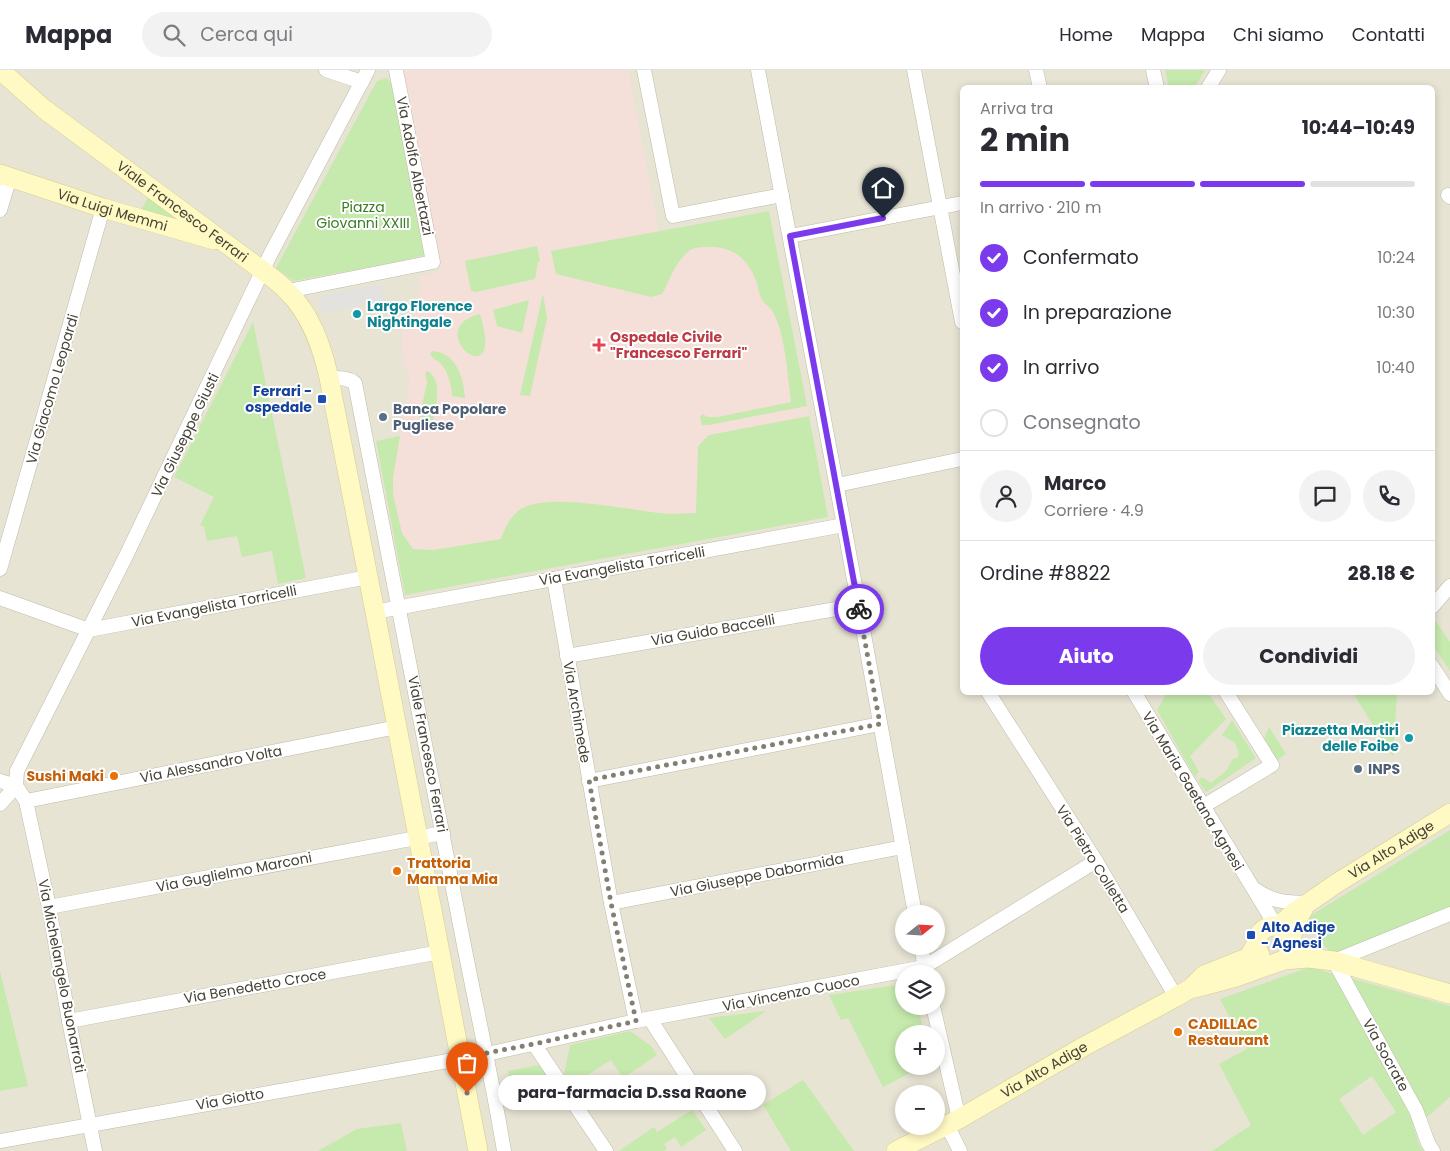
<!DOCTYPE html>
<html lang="it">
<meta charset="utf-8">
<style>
body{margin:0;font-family:Poppins,sans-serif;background:#f2f2f3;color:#2b2b33;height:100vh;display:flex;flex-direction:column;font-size:19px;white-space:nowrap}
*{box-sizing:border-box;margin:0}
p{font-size:16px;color:#7c7c81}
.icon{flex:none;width:28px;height:28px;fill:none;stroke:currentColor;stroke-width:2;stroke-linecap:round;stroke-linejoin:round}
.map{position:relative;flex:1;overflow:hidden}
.side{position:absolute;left:960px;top:15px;width:475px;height:610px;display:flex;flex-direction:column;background:#fff;border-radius:8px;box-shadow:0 2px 8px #0003}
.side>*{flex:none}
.needle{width:32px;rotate:72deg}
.fabs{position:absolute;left:895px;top:835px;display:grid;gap:10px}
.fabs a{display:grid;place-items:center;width:50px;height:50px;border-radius:50%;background:#fff;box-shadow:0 2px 8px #0003;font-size:25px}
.pin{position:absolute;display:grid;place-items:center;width:42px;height:42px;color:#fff;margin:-51px -21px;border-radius:50% 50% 50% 0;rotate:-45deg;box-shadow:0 0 5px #0007}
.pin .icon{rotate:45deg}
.courier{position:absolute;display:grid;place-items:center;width:50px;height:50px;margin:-25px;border:4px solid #7c3aed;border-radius:50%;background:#fff;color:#222;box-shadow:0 1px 6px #0007}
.bubble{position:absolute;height:35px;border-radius:18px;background:#fff;box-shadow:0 2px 8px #0003;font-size:16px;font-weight:700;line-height:35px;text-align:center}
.head em{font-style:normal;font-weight:700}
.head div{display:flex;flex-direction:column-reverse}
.head{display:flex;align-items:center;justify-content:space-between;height:85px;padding:0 20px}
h1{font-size:32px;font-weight:700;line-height:38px}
.bar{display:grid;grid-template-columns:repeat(4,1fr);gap:8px 5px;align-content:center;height:60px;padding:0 20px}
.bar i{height:6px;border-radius:4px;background:#e1e1e2}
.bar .selected{background:#7c3aed}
.bar p{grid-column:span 4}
.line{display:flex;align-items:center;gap:12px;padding:0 20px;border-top:1px solid #e1e1e2}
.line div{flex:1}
.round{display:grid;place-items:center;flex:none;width:52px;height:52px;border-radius:26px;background:#f2f2f3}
ol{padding:0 20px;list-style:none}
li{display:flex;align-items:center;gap:15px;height:55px}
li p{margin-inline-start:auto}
li .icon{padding:5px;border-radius:50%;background:#7c3aed;color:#fff;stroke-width:4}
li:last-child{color:#7c7c81}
li i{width:28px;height:28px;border:2px solid #e1e1e2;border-radius:50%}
.cta{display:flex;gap:10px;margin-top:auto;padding:10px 20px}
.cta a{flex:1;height:58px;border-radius:30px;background:#7c3aed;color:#fff;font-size:20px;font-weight:700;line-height:58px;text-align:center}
.cta a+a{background:#f2f2f3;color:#2b2b33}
header{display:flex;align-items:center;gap:30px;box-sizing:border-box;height:70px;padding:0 25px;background:#fff;border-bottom:1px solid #e1e1e2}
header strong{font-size:24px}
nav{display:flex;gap:28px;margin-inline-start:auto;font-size:18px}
.search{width:350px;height:45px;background:#f2f2f3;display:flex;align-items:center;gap:12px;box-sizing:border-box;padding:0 18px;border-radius:28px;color:#7c7c81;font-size:19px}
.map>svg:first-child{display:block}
.residential{fill:#e7e4d4;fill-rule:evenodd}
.medical{fill:#f4e0d9}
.green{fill:#c6e9ad;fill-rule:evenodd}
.parking{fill:#e4e2de}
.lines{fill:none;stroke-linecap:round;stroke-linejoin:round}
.street-casing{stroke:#bfbaa8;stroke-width:15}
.secondary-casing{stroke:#d5cc94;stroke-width:20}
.street{stroke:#fff;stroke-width:14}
.secondary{stroke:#fff9c4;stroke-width:19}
.done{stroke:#837f73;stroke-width:5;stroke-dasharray:0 9}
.route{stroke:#7c3aed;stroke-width:6}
.culture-dot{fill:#0f9aa8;stroke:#fff;stroke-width:2}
.health-dot{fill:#e0444e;stroke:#fff;stroke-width:2}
.transit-dot{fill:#1a4fb4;stroke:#fff;stroke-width:2}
.service-dot{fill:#5c6f8a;stroke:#fff;stroke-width:2}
.food-dot{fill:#e8710a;stroke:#fff;stroke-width:2}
.labels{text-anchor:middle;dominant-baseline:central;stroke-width:4;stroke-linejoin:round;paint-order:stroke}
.street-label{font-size:14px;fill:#464235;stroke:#fff}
.park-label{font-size:14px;fill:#3b7a26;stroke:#fff}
.culture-label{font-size:14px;font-weight:bold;fill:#0d838f;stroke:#fff;text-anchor:start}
.health-label{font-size:14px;font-weight:bold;fill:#be3a42;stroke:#fff;text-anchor:start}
.transit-label{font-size:14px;font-weight:bold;fill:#164399;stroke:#fff;text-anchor:end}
.service-label{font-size:14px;font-weight:bold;fill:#4e5e75;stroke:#fff;text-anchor:start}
.food-label{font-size:14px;font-weight:bold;fill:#c56008;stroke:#fff;text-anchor:start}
</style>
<header>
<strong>Mappa</strong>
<div class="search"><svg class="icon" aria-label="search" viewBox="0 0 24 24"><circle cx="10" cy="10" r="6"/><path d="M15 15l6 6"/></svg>Cerca qui</div>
<nav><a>Home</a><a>Mappa</a><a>Chi siamo</a><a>Contatti</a></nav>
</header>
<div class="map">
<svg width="1450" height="1081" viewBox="0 0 1450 1081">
<rect width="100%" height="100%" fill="#f3f1e6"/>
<path class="residential" d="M0,0H1169L1172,17L962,18V622H1432V18L1190,17L1201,0H1450V1081H0ZM904,844H936V876H904ZM904,904H936V936H904ZM904,964H936V996H904ZM904,1024H936V1056H904Z"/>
<path class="medical" d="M401,0H628L659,162L769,141L828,447L405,525L376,371L400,366L410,311L408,299H404L401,250L408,249V245L419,242L420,237L424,236L419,225L420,206L441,201Z"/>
<g class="green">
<path d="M1165,0H1205L1194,18L1169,17Z"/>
<path d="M387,8L391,13L413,127L426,185L392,193L294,211L276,198L377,11Z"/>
<path d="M149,126L177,147L176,151L141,140Z"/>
<path d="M769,141L807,336L709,355H702L700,348L702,344L708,347H718L791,332C788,307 786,280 779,256C777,251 774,243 771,239C767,235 763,233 761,228C759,223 758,218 757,213C749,192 737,178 713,177C705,177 694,176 688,182C675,192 670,210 662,224L651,227L556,204L551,181Z"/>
<path d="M537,176L540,191L538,192L535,209L476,222L471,221L465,191Z"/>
<path d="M543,224L547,248L530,326L520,325Z"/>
<path d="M529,230L522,263L497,256L493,240Z"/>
<path d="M480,244C507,331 418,259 480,244Z"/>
<path d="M253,252L306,508L278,514L272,481L242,487L237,466L207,471L204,457L200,455L214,427L174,407Z"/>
<path d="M432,281C456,282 464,308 465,328L452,326C451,315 449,304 442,295C438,291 433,289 430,284Z"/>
<path d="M428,301C444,312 435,339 432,355H418L427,312L425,303Z"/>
<path d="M809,346L828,447L405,525L376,371L400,366L393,408V424L402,463L413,479L433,480L501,469C505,458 509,449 518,441C545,419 637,443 673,444C681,444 688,443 696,443L698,376L709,365Z"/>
<path d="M1435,550L1450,572V601L1433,575V553Z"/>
<path d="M1167,623H1208L1226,649L1190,686L1199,702L1195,707L1157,640Z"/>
<path d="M1353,623H1397L1393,687Z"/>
<path d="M1232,650L1256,688L1206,722L1198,711L1202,707L1211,713L1226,701L1233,689L1237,688L1239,684L1235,673L1222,665Z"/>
<path d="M1269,657L1286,684L1276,691L1263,671Z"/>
<path d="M1450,760V839L1339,884L1328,880L1305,849Z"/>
<path d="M1310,897L1333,904L1408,1035L1418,1072L1423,1081H1212L1251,1055L1219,994L1247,979L1220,929ZM1372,1006L1396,1042L1363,1065L1339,1029Z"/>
<path d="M0,901L28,1016L0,1021Z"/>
<path d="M1347,907L1450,936V1027L1427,1047Z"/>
<path d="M904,914V936H918L924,964H904V996H923L883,1017L848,948L841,950L829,925Z"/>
<path d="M766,941L725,969L709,948Z"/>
<path d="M630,961L651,976L657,985L623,1008L611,990L572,1015L564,1004L570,975Z"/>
<path d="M538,995H541L557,1016L511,1023L508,1001Z"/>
<path d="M803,1010L854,1081H791L763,1035Z"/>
<path d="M692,1040L706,1060L681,1077L675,1067L664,1074L667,1079L664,1081H619L654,1057L657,1062Z"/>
<path d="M401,1053L407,1081H318L357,1059Z"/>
</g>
<path class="parking" d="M382,214L385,231L322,243L319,226Z"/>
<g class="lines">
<defs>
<g id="street">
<path d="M326,0L362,12"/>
<path d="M644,0L673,146L782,125"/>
<path d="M758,0L844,455L915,844"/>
<path d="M914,0L962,252"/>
<path d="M1036,0L1040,18"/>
<path d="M1153,0L1157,18"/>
<path d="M1208,18L1219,0"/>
<path d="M1448,125L1450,127"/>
<path d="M0,140L10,107"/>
<path d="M790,166L962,133"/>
<path d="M288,221L433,192L396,0"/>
<path id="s1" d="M329,308C339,308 346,307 355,313C392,497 428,681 462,865C476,937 492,1008 504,1081"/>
<path d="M837,415L962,389"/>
<path d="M0,499L103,138"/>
<path d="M554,509L611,833L636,951"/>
<path d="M0,528L89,560L368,507"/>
<path d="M1432,537L1450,516"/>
<path d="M375,542L844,455"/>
<path d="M567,586L859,535"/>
<path d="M1432,596L1450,624"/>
<path d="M988,622L1096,791L1176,927"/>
<path d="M1134,622L1276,856"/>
<path d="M0,711L16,716L0,734"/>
<path d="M589,711L880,654"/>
<path d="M26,731L397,657"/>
<path d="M1202,737L1272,695L1226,622"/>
<path d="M1256,820C1276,833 1285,832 1308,833"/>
<path d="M611,833L903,777"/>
<path d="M49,837L443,763"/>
<path d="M921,876L926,904"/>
<path d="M933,936L959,1049"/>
<path d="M650,949L735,1081"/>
<path d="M69,951L440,882"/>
<path d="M534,974L606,1081"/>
<path d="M947,1055L960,1081"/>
<path d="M0,1071L487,984L636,951L924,897L1096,791"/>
<path d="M95,1081L69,951L49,837L26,731L16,716L17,701L125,488L270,185L368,0"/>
<path d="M1433,1081L1428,1073L1416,1040L1334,891L1450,844"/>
</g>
<g id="secondary">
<path id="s2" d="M0,0L44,39L263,201C271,207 280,213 287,221C311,244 322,277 329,308L375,542L478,1081"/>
<path id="s3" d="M0,104L103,138L214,170"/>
<path id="s4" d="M1279,856L1292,844L1337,813L1450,743"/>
<path d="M1260,885C1248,864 1271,846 1289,863"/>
<path d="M1284,890L1308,888L1334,891L1450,924"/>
<path d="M1195,918L1236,907L1284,890L1291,881L1293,856L1303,840"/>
<path id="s5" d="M896,1081L959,1049L1083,977L1176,927L1191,918L1204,905L1249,887L1256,874"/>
</g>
</defs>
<use href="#street" class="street-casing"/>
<use href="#secondary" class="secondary-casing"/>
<use href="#street" class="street"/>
<use href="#secondary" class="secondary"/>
</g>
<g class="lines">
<path class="done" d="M467,1023L460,988L534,974L636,951L611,833L589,710L880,654L859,539"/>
<path class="route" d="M859,539L790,166L883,148"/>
</g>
<g class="culture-dot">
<circle cx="357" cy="244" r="5"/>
<circle cx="1409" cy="668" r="5"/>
</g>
<path class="health-dot" d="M596.5 267.5h5v5h5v5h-5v5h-5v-5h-5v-5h5z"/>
<g class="transit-dot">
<rect x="317" y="324" width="10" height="10" rx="2.5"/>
<rect x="1246" y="860" width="10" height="10" rx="2.5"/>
</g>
<g class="service-dot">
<circle cx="383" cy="347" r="5"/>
<circle cx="1358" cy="699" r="5"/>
</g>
<g class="food-dot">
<circle cx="114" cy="706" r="5"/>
<circle cx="397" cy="801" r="5"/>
<circle cx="1178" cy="962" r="5"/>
</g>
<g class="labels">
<g class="street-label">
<text transform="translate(415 96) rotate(79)">Via Adolfo Albertazzi</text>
<text stroke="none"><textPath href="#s3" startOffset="118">Via Luigi Memmi</textPath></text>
<text stroke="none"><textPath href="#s2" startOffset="231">Viale Francesco Ferrari</textPath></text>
<text transform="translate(52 319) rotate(-74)">Via Giacomo Leopardi</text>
<text transform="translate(185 365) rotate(-64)">Via Giuseppe Giusti</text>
<text transform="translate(622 496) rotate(-10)">Via Evangelista Torricelli</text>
<text transform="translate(214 536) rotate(-11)">Via Evangelista Torricelli</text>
<text transform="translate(713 560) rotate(-10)">Via Guido Baccelli</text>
<text transform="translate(577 642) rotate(80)">Via Archimede</text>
<text stroke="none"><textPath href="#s1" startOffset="405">Viale Francesco Ferrari</textPath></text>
<text transform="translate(211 694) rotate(-11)">Via Alessandro Volta</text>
<text transform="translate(1193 721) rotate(59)">Via Maria Gaetana Agnesi</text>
<text stroke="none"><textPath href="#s4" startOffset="136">Via Alto Adige</textPath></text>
<text transform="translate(1093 789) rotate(58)">Via Pietro Colletta</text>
<text transform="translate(234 802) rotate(-11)">Via Guglielmo Marconi</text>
<text transform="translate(757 805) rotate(-11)">Via Giuseppe Dabormida</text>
<text transform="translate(62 906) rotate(79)">Via Michelangelo Buonarroti</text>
<text transform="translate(255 916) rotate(-10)">Via Benedetto Croce</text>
<text transform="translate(791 923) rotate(-11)">Via Vincenzo Cuoco</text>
<text transform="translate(1386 985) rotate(61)">Via Socrate</text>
<text stroke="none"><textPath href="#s5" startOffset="169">Via Alto Adige</textPath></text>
<text transform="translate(230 1029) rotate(-10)">Via Giotto</text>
</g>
<g class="park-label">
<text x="363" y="137">Piazza<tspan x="363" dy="16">Giovanni XXIII</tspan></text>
</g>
<g class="culture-label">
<text x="367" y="236">Largo Florence<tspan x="367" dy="16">Nightingale</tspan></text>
<text x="1399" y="660" text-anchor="end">Piazzetta Martiri<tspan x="1399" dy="16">delle Foibe</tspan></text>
</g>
<g class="health-label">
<text x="610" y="267">Ospedale Civile<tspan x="610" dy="16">"Francesco Ferrari"</tspan></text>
</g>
<g class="transit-label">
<text x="312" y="321">Ferrari -<tspan x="312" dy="16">ospedale</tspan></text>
<text x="1261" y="857" text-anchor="start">Alto Adige<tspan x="1261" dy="16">- Agnesi</tspan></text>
</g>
<g class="service-label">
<text x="393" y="339">Banca Popolare<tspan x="393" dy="16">Pugliese</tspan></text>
<text x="1368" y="699">INPS</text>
</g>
<g class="food-label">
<text x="104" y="706" text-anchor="end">Sushi Maki</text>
<text x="407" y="793">Trattoria<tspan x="407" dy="16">Mamma Mia</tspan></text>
<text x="1188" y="954">CADILLAC<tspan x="1188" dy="16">Restaurant</tspan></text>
</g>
</g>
</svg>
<div class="fabs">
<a><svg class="needle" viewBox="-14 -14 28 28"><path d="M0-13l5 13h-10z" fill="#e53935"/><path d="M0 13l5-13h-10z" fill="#7c7c81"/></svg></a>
<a><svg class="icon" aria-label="layers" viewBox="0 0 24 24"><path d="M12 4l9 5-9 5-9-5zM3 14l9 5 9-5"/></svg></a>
<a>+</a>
<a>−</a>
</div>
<div class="pin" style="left:467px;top:1023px;background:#ea580c"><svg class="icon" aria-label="bag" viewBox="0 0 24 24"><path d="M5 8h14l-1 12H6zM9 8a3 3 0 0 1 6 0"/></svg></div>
<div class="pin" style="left:883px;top:148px;background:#1f2937"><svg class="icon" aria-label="home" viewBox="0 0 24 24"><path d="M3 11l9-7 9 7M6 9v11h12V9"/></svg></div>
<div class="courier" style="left:859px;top:539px"><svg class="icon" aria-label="bike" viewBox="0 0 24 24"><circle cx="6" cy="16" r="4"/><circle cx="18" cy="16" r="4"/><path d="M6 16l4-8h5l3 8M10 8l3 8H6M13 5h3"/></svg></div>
<div class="bubble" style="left:498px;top:1005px;width:268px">para-farmacia D.ssa Raone</div>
<section class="side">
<div class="head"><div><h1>2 min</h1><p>Arriva tra</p></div><em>10:44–10:49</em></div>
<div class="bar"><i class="selected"></i><i class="selected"></i><i class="selected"></i><i></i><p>In arrivo · 210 m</p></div>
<ol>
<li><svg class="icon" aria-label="check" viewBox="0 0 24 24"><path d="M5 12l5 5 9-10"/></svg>Confermato<p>10:24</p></li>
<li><svg class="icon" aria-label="check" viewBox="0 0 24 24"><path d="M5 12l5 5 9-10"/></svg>In preparazione<p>10:30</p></li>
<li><svg class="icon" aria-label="check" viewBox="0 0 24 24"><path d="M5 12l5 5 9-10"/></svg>In arrivo<p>10:40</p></li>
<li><i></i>Consegnato</li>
</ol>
<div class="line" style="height:90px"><a class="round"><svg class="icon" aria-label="person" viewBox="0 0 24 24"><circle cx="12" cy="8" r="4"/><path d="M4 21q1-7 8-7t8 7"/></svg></a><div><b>Marco</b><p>Corriere · 4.9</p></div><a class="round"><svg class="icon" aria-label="chat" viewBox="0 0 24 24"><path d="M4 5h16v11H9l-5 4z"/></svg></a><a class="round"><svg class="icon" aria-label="phone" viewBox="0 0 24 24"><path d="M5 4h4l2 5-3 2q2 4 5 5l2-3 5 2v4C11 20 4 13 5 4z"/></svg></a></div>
<div class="line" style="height:65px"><div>Ordine #8822</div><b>28.18 €</b></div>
<div class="cta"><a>Aiuto</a><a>Condividi</a></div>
</section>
</div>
